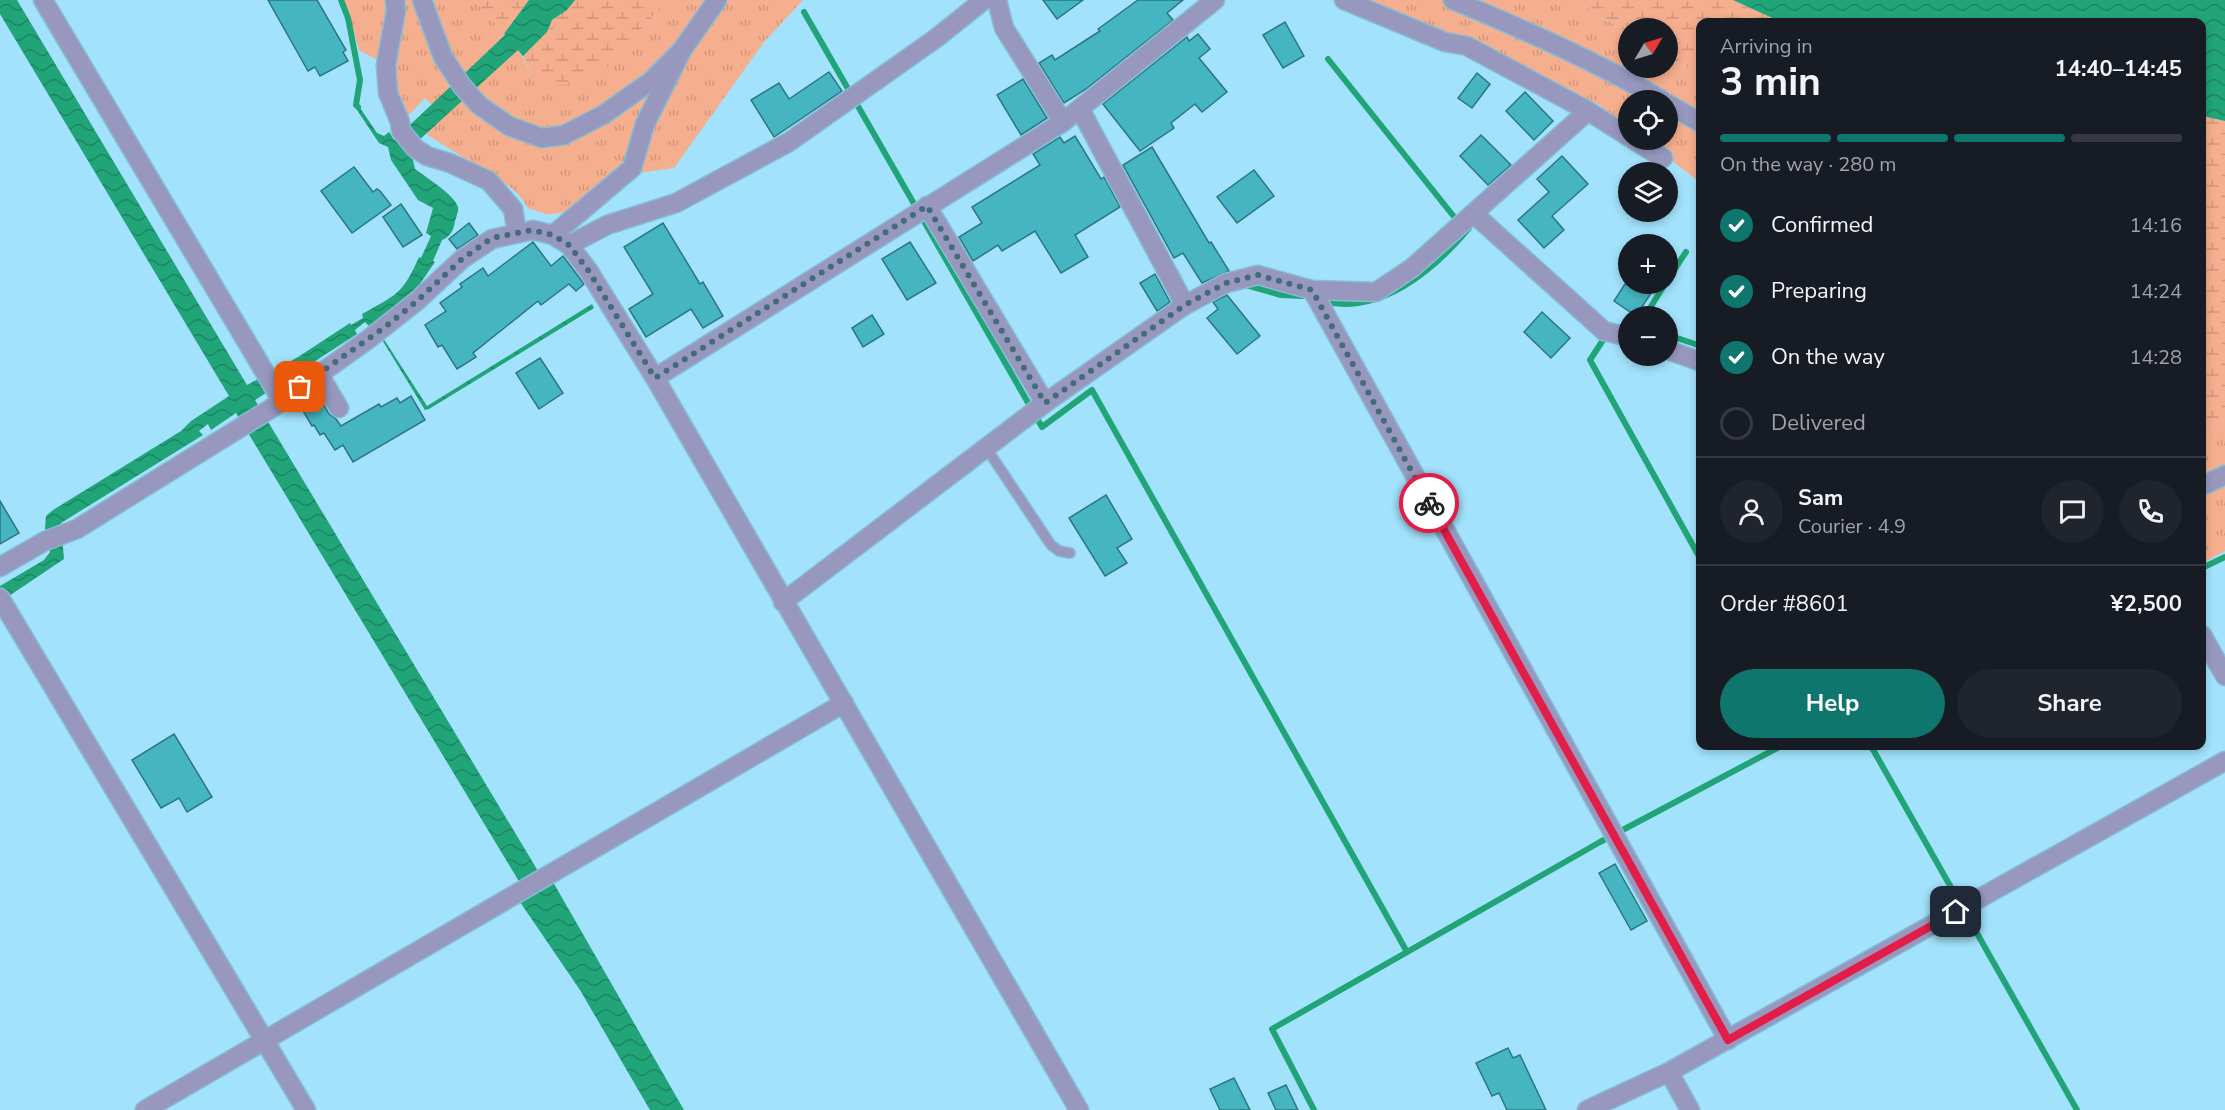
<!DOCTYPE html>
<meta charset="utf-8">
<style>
body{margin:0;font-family:"Nunito Sans",sans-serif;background:#20242c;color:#f1f3f6;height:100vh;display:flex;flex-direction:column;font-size:22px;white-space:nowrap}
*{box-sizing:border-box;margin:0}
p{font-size:20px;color:#9ea1a6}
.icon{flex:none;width:33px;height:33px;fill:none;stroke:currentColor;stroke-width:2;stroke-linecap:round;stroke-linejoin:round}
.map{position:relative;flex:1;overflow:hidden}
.drawer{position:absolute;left:1696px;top:18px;width:510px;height:732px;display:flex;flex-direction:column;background:#171b24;border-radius:12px;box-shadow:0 3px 9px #0003}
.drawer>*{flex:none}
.needle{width:39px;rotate:52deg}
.controls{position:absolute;left:1618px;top:18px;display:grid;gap:12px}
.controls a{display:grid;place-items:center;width:60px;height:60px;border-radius:50%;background:#171b24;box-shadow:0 3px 9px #0003;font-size:30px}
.pin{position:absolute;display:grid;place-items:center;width:51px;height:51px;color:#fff;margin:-26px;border-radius:12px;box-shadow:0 3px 9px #0006}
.courier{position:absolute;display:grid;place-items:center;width:60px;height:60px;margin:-30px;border:4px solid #e11d48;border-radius:50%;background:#fff;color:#222;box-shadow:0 2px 8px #0007}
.head em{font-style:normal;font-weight:700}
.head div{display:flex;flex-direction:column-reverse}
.head{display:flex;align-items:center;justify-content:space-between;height:102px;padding:0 24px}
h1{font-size:39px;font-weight:700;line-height:45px}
.bar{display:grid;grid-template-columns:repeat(4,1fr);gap:9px 6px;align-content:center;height:72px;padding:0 24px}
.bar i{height:8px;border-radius:4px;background:#363941}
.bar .on{background:#0f766e}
.bar p{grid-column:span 4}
.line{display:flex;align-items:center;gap:15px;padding:0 24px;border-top:2px solid #363941}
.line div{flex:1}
.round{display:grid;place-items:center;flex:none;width:63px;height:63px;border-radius:32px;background:#20242c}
ol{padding:0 24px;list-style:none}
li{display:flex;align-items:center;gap:18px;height:66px}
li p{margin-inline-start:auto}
li .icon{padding:6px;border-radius:50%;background:#0f766e;color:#fff;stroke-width:4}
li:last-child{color:#9ea1a6}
li i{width:33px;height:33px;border:3px solid #363941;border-radius:50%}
.cta{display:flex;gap:12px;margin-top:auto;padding:12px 24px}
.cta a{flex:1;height:69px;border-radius:36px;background:#0f766e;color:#fff;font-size:24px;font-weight:700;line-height:69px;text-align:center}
.cta a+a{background:#20242c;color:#f1f3f6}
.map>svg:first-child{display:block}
.grass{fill:url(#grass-tufts)}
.wetland{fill:url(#wetland-marsh)}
.water{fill:url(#water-waves)}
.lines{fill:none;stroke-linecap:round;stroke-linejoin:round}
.stream{stroke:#20a478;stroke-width:6}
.building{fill:#45b6c1;stroke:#2c777f;stroke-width:1.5}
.lane-casing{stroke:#85bdd4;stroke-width:12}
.street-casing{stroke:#85bdd4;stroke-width:21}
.lane{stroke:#9898bf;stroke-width:9}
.street{stroke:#9898bf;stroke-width:18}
.done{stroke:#446b7b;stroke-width:6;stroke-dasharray:0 10.8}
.route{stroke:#e11d48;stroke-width:8}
</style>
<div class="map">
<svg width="2225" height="1110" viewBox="0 0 2225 1110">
<defs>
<pattern id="grass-tufts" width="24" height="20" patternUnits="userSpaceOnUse" patternTransform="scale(1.5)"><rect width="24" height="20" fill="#f5ae8e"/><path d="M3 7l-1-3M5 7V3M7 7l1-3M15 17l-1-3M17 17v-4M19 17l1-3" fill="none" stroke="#d1967b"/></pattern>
<pattern id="wetland-marsh" width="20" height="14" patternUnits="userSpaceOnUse" patternTransform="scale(1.5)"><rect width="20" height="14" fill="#f5ae8e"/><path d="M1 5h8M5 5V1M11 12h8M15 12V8" fill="none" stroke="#d1967b"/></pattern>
<pattern id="water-waves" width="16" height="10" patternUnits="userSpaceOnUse" patternTransform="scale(1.5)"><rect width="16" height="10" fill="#20a478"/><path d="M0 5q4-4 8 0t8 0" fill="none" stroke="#1b8663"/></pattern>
</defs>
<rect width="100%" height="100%" fill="#a2e2fc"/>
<g class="grass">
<path d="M344,0H477V3L505,35L452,85L518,49L533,77L612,65L666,0H803L764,42L674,168L610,177L575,210L554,214H546L528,208L520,196L509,186L426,134L444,117L425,98L406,118L395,95L393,69L359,50Z"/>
<path d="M1362,0H1573L1629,33V68H1668V56L1701,75V183L1645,140H1668V100H1629V128L1598,104Z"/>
<path d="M2225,425V551L2202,563V437Z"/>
</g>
<g class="wetland">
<path d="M477,0H529L504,34L477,3Z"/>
<path d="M575,0H666L612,65L565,85L533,77L523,56L547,32L552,20L567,10Z"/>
<path d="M1573,0H1733L1781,22H1701V75L1668,56V28H1629V33Z"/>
<path d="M2202,116L2225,121V425L2202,437Z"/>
</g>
<g class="water">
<path d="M0,0H17L247,385L298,357L350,323L351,325L363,318L362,314C396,295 403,294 419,257L421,258L431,236L426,233L433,208L418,200L391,160L388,147L379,143L353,104L356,102L377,133L384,136L389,132L394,140L505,35L504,34L529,0H575L567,10L552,20L547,32L523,56L518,50L406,152L413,160L415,169C424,176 455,195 458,207C459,211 456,217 455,221C454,230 450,237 442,240L433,261L435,262L415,291L374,324L427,406L592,304L594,308L429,409L425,410L373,325L370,327L365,322L355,330L357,334L255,400L538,871L553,882L684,1110H650L580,990L520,902V883L236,413L211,430L208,424L199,431L203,435L61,523L64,559L0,602V586L44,560L50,552L45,528L46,516L53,510L181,431L191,421L229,396L0,14Z"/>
<path d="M1733,0H2225V121L2202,116V22H1781Z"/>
</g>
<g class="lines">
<g class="stream">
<path d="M341,0L348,18L360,80L356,105L358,107"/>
<path d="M804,12L1042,427L1092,390L1407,952"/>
<path d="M1328,59L1459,223"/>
<path d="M1668,279L1686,252"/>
<path d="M1243,286L1246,285L1281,295L1303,296"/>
<path d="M1322,301C1380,316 1434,270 1469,228"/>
<path d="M1645,316L1665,284"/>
<path d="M1603,335L1605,337L1590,360L1701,560"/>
<path d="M1668,335L1701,346"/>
<path d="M2202,568L2225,557"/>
<path d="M1871,746L2077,1110"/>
<path d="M1314,1110L1272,1029L1600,842L1781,746"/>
</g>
</g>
<g class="building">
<path d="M268,0H317L346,50L343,52L348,61L320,76L315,67L308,71Z"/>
<path d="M1043,0H1083L1057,19Z"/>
<path d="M1138,0H1183L1167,13L1173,20L1086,89L1064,103L1039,63L1052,55L1055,60L1100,31L1098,29Z"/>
<path d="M1285,22L1304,56L1283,68L1263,35Z"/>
<path d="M1198,34L1210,49L1199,58L1227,92L1202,112L1195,104L1171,123L1174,128L1140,151L1103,104L1187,37L1189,41Z"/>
<path d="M829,72L842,91L774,137L751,100L779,83L789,99Z"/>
<path d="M1477,73L1490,84L1472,108L1458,98Z"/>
<path d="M1023,79L1047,118L1021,135L997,95Z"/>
<path d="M1525,92L1553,121L1534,140L1506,111Z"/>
<path d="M1481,135L1511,165L1488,185L1460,156Z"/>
<path d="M1075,136L1101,179L1104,177L1120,207L1075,235L1088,257L1061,273L1035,231L1002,251L998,245L973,261L959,237L982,223L972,207L1040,165L1033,154L1060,137L1064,143Z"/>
<path d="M1152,147L1209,243L1211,242L1229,271L1202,283L1183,253L1174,258L1123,165Z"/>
<path d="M1562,156L1588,184L1552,216L1564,230L1544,248L1518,220L1549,192L1537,179Z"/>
<path d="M354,167L373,192L377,189L380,191L391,205L352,233L321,191Z"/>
<path d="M1254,170L1274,196L1237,223L1217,197Z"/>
<path d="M401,204L422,235L403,247L383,217Z"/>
<path d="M469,223L478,235L457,249L449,239Z"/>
<path d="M663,223L700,284L703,282L723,316L703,328L691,309L646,337L629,309L653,294L624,247Z"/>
<path d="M533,242L551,266L563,256L584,284L576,291L569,284L541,305L538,301L473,353L476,357L457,369L442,345L438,347L425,325L446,311L440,303L462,287L460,284L483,268L488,276Z"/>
<path d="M910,242L936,283L907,300L882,259Z"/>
<path d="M1155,274L1170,302L1157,311L1140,283Z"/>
<path d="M1625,284H1657L1636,316L1614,301Z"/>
<path d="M1227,295L1260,336L1237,354L1207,318L1218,309L1213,302Z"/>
<path d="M1542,312L1570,338L1551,358L1524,332Z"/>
<path d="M872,315L884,334L863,347L852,328Z"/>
<path d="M540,358L563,393L539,409L516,373Z"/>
<path d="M317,393L329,414L336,419L341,426L379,404L381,407L397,398L400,403L411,396L425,420L353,462L343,445L335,450L324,433L320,435L314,425L312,426L299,404Z"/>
<path d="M1106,495L1132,539L1117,548L1127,563L1105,576L1069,518Z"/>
<path d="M0,501L19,533L0,544Z"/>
<path d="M174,734L212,797L187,812L179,798L161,808L132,760Z"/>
<path d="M1615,864L1647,921L1631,930L1599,873Z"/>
<path d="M1508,1048L1513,1058L1520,1055L1546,1110H1507L1499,1093L1492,1096L1476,1063Z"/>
<path d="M1234,1078L1250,1110H1220L1210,1089Z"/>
<path d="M1286,1085L1298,1110H1276L1268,1093Z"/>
</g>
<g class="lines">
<defs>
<path id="lane" d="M987,449L1051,545L1059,551L1070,553"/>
<g id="street">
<path d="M43,0L282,401"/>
<path d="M395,0L396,10L386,65L388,93L400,122L401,131L415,148L427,156L450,163L489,181L513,209L517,233"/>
<path d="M422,0L443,57L462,86L479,105L509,126L542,138L564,135L603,115L651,81L682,50"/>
<path d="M997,0L1004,28L1063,122"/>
<path d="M1344,0L1445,42L1467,46L1588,111L1629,137"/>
<path d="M1453,0C1525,30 1595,61 1662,100"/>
<path d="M1668,104L1701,123"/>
<path d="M1080,109L1185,305"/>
<path d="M1634,140L1663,158"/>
<path d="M927,206L1045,403"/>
<path d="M1474,214L1604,331L1629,337"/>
<path d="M553,235L632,168L645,124L682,50L717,0"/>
<path d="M569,245L607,225L676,203L789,142L935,39L984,0"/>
<path d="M1312,290L1728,1040"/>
<path d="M1668,350L1701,362"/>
<path d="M319,374L339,408"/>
<path d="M655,378L1063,122L1215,0"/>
<path d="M2202,486L2225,475"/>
<path d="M0,567L45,541L77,529L275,406L370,338L417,301L462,259L492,239L533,230L553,235L569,245L588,270L655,378L1079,1110"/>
<path d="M0,598L306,1110"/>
<path d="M783,602L1045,403L1185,305L1226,283L1258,275L1312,290L1376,292L1412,268L1588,111"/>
<path d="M2202,635L2225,676"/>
<path d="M1669,1072L1690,1110"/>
<path d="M145,1110L844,703"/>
<path d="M1587,1110L1669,1072L2225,761"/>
</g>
</defs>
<use href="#lane" class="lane-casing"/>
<use href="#street" class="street-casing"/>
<use href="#lane" class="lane"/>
<use href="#street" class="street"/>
</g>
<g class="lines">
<path class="done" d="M300,387L385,327L417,301L462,259L492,238L532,230L553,235L569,245L588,270L655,378L927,206L1045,403L1185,305L1226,283L1258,275L1312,290L1429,503"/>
<path class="route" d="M1429,503L1728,1040L1956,912"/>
</g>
</svg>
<div class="controls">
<a><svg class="needle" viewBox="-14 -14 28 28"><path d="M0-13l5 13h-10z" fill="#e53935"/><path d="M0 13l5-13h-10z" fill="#9ea1a6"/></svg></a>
<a><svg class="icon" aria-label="locate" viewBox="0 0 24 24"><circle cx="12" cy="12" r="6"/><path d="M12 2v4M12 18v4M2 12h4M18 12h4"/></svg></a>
<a><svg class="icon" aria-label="layers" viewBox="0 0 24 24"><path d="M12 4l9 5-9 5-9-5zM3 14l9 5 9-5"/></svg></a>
<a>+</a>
<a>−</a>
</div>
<div class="pin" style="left:300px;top:387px;background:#ea580c"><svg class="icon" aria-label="bag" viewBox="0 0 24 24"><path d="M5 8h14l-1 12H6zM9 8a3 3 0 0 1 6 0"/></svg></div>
<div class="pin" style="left:1956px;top:912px;background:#1f2937"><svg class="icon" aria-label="home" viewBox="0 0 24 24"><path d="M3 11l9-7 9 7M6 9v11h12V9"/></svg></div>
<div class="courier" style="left:1429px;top:503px"><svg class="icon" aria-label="bike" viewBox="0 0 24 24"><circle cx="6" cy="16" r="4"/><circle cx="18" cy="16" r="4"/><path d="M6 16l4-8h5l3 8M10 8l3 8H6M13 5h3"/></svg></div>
<section class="drawer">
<div class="head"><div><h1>3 min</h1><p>Arriving in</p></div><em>14:40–14:45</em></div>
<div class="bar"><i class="on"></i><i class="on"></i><i class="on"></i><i></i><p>On the way · 280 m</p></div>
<ol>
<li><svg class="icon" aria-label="check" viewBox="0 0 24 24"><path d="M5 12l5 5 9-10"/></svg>Confirmed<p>14:16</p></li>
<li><svg class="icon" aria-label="check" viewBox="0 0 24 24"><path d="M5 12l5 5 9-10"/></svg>Preparing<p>14:24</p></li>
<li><svg class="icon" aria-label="check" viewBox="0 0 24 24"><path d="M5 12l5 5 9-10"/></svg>On the way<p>14:28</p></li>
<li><i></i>Delivered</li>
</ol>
<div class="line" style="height:108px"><a class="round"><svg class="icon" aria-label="person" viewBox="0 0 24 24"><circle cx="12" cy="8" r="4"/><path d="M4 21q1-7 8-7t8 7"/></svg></a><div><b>Sam</b><p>Courier · 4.9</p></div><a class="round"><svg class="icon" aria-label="chat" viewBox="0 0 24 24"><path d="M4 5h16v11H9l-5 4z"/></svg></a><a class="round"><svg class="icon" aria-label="phone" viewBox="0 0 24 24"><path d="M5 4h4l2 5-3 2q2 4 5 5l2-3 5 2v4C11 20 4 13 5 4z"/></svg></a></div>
<div class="line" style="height:78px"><div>Order #8601</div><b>¥2,500</b></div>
<div class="cta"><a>Help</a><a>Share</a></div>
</section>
</div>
